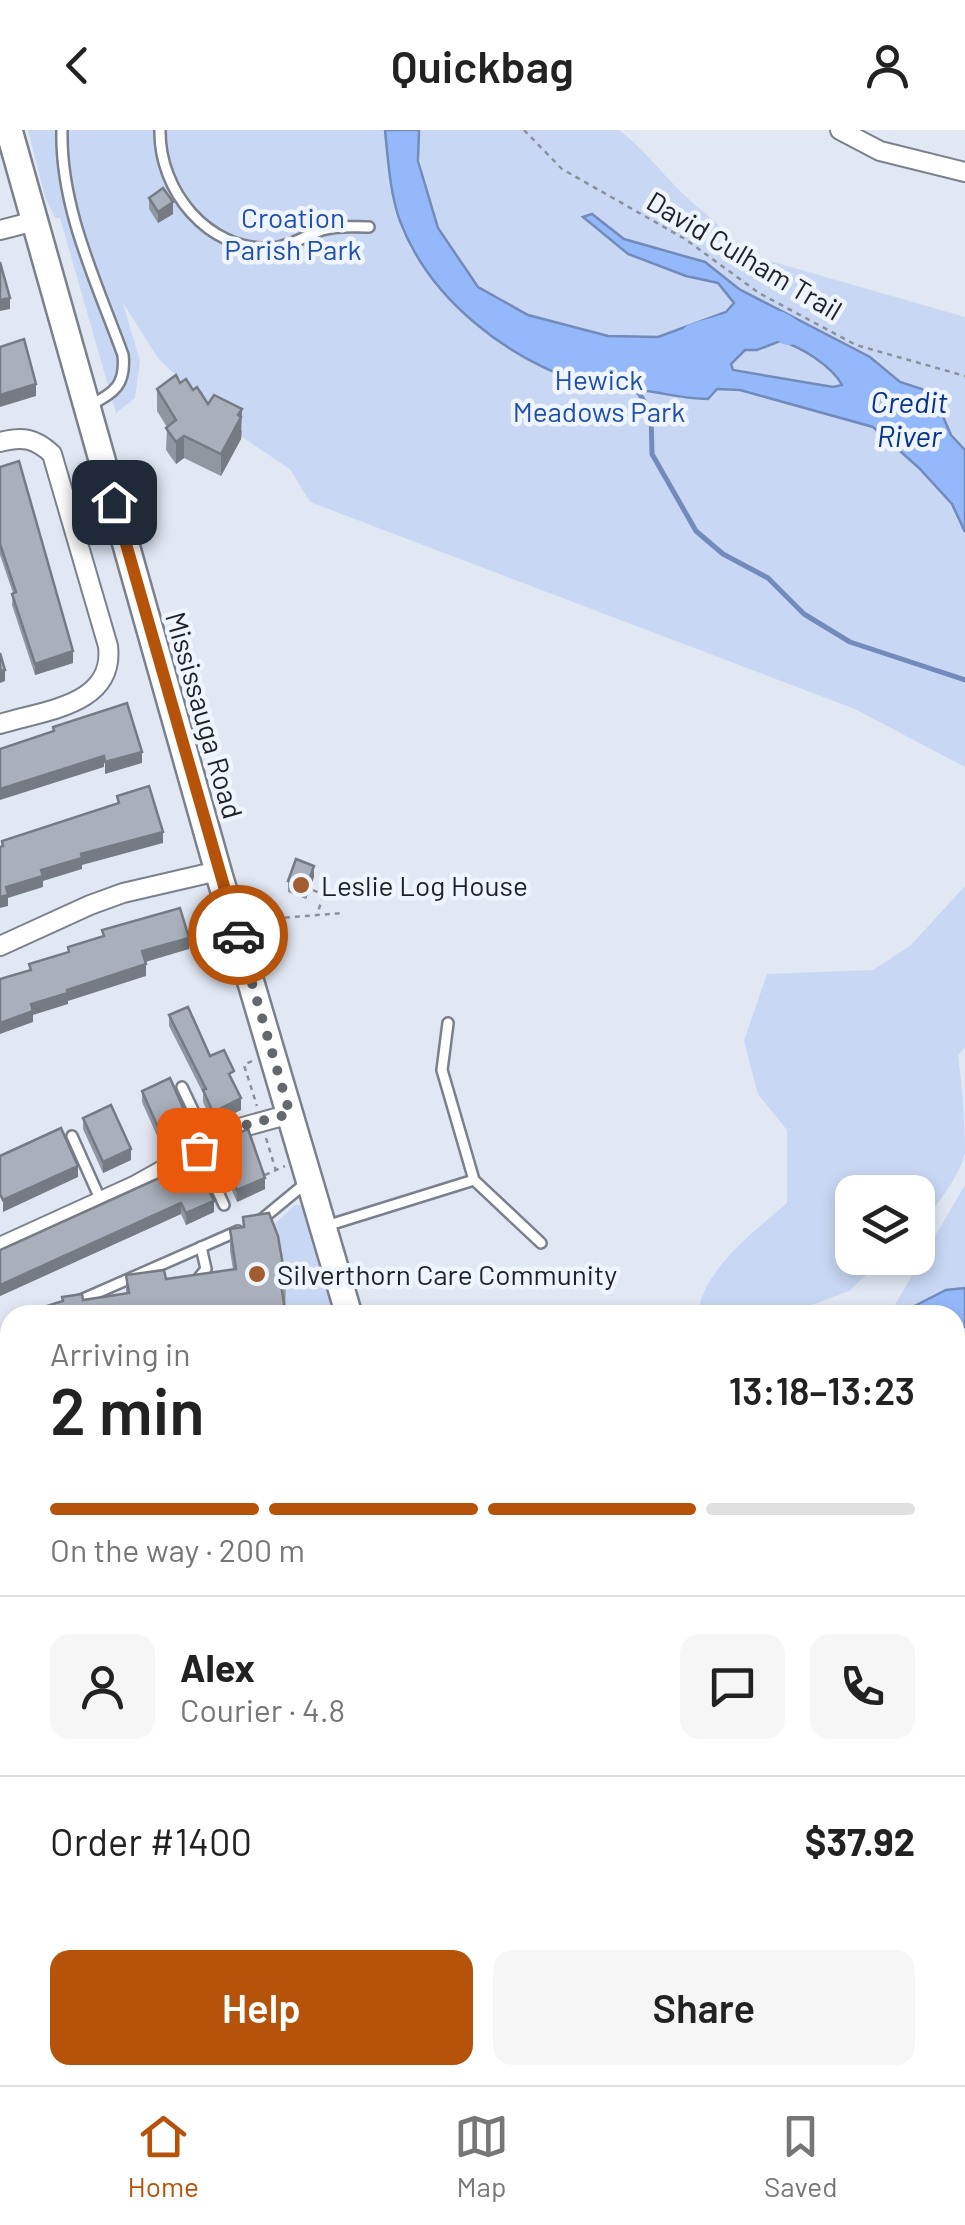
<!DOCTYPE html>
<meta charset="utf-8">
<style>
body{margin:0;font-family:Barlow,sans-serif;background:#f6f6f6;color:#222;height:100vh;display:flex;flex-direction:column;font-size:38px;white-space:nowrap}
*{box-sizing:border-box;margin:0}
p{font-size:32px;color:#767676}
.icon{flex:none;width:55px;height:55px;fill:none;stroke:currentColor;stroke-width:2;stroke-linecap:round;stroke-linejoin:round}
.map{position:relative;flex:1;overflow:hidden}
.sheet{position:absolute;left:0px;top:1175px;width:965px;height:780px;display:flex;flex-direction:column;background:#fff;border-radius:30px 30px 0 0;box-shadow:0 5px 15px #0003}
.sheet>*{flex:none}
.controls{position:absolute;left:835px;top:1045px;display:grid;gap:20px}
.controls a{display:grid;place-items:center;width:100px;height:100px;border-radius:20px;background:#fff;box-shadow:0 5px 15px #0003;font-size:50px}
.pin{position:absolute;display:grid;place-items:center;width:85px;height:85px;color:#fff;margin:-42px;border-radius:20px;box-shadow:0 5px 15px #0006}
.courier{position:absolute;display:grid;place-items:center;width:100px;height:100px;margin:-50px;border:8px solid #b45309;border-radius:50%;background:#fff;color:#222;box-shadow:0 2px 12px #0007}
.head em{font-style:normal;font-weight:600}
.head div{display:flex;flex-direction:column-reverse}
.head{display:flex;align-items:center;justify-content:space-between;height:170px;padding:0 50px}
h1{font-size:65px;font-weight:600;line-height:75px}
.bar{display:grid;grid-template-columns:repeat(4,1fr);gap:15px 10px;align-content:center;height:120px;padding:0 50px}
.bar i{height:12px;border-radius:8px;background:#e0e0e0}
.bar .current{background:#b45309}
.bar p{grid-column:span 4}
.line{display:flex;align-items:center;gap:25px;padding:0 50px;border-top:2px solid #e0e0e0}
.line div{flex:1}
.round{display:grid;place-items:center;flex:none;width:105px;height:105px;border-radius:20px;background:#f6f6f6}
.cta{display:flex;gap:20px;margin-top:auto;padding:20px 50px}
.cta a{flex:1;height:115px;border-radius:20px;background:#b45309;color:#fff;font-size:40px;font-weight:600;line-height:115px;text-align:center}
.cta a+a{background:#f6f6f6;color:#222}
header{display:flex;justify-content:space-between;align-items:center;height:130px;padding:0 50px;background:#fff;font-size:45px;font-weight:600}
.dock{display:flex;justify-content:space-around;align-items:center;height:140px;border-top:2px solid #e0e0e0;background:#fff;font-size:28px;color:#767676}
.dock a{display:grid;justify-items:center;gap:5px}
.dock .current{color:#b45309}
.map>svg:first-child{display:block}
.green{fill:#c8d7f3}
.water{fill:#95b8fa;stroke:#728bba;stroke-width:2.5;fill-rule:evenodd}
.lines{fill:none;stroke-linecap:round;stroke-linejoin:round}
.stream{stroke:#728bba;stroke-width:5}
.river{stroke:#95b8fa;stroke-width:28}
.lane-casing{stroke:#7b818c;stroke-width:14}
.street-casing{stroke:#7b818c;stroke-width:22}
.secondary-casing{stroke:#7b818c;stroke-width:30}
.highway-casing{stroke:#8491ab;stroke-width:38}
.path{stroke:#8b9099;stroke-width:2.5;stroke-dasharray:5 5;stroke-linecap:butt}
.lane{stroke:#fff;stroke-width:9}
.street{stroke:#fff;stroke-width:18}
.secondary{stroke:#fff;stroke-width:25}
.highway{stroke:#bbcef2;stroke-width:32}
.highway-bridge-casing{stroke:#8491ab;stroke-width:38;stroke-linecap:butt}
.highway-bridge{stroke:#bbcef2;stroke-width:32}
.wall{fill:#9197a1}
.shaded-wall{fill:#767b83}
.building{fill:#a9b0bb;stroke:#767b83;stroke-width:2.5}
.done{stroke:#63676e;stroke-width:10;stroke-dasharray:0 18}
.route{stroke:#b45309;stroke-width:12}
.poi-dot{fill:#a15d2f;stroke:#eff5ff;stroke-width:4}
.labels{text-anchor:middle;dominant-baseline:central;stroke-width:9;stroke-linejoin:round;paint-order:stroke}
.park-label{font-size:28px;fill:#214eab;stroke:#eff5ff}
.street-label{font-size:28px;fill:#1f2126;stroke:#eff5ff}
.poi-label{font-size:28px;fill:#1f2126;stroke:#eff5ff;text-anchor:start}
.water-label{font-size:30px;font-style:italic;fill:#07328e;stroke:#eff5ff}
</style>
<header><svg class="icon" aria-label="back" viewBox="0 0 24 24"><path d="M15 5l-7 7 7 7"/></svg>Quickbag<svg class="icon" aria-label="person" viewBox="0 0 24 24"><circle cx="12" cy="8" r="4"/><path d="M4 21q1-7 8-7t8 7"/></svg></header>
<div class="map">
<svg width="965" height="1955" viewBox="0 0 965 1955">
<rect width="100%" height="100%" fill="#e1e8f4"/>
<g class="green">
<path d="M28,0H385L387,19L453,124C432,88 417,42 419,0H619C643,18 659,40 680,61C703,83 728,101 749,125L965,187V637L855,579L310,372L290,339L236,303L158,228L123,173L140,231L135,268L116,283L60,88H55L45,67Z"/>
<path d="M965,756V918L958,925C962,956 965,992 965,1022C961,1045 934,1080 918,1096V1062H852V1128H884L849,1161L784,1185H698C701,1141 756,1100 787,1073V1000L758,964L744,911L767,844L873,840L910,816Z"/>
<path d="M965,1055V1158L946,1160L897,1185H889Z"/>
<path d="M295,1075H303L336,1185H279L267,1101Z"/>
<path d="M965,1197V1393L955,1407V1201Z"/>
<path d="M10,1267V1765L0,1767V1268Z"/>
<path d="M965,1657V1922L955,1920V1660Z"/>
<path d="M10,1883V1945H539L541,1955H0V1885Z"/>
</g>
<g class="water">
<path d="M385,0H419L418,31L438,98L478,157L528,185L608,206L658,207L726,182L734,173L718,153L686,146L628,124L583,87L592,84L624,109L705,132L739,159L870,227L900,252L922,259L936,270L951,305L965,320V402L952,374L919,338L873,297L740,260L717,259L708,269C686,269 668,264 647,261C627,257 605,260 586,254C507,229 430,170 400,91C390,64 388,29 385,0ZM780,211C800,216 832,236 842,255L833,257L733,240L731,234L745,220H757Z"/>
<path d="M965,1158V1197L955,1201V1185H897L946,1160Z"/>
</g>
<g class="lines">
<path class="stream" d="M635,257L651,282L652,324L696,401L723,424L768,448L804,484L850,512L965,550"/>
<path class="river" d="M695,207C722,200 765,182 788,201"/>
<defs>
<g id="lane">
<path d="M62,0C60,78 97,153 123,225C126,254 115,263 90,275"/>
<path d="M160,0C159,60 207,121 271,118C289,117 305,106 322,100C338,95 353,97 369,97"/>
<path d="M182,957L209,1014"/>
<path d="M72,1006L101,1071"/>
<path d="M199,1020L224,1075"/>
<path d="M474,1050L541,1113"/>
<path d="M261,1090L307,1052"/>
<path d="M326,1096L474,1050L442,940L448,893"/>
<path d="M197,1150L206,1139L201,1117"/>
<path d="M74,1173L238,1101"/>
<path d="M0,1244L10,1242"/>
</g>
<g id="street">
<path d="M840,0L880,21L965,42"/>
<path d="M0,100L35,91"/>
<path d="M0,312C22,306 35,308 52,324L108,516C115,576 44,580 0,594"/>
<path d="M0,816L90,775L123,763L218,741"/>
<path d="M0,1117L134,1056L236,999L290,984"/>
</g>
<g id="secondary">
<path d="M9,0L218,741L349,1185"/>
<path d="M571,1945L574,1955"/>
</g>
<g id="highway">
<path d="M0,1797L10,1795"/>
<path d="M0,1854L10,1851"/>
</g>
</defs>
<use href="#lane" class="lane-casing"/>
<use href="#street" class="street-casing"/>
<use href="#secondary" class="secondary-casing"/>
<use href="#highway" class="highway-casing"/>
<g class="path">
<path d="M524,0L562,39L685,109L759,163L856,215L965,246"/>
<path d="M313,760L321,764L322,769L318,782"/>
<path d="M255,790L343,783"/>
<path d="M252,931L244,935L257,976"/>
<path d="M266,1008L276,1041"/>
<path d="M265,1045L285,1036"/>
<path d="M961,1558L965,1545"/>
</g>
<use href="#lane" class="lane"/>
<use href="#street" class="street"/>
<use href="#secondary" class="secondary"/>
<use href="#highway" class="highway"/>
<defs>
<g id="highway-bridge">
<path d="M955,1586L965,1583"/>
<path d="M955,1630L965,1628"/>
</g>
</defs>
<use href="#highway-bridge" class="highway-bridge-casing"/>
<use href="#highway-bridge" class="highway-bridge"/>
</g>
<g class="wall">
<path d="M149,68L173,84L158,93L149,79Z"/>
<path d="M180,253L193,260L242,301L241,309L221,346L184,328L176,334L166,320L167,297L157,281V259Z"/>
<path d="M0,337L73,533L35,545L12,475L13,463L0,425Z"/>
<path d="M314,747L306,769L288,762V751Z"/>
<path d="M169,885L233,953L241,980L213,993L203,972V963L169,896Z"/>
<path d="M142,961L192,1009L165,1024L142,972Z"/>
<path d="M83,988L131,1030L103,1043L83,999Z"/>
<path d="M216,1013L265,1059L237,1072L216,1024Z"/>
<path d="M167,1041L214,1082L186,1095L181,1084L0,1166V1120L167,1045Z"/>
<path d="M243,1087L286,1153L285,1185H37V1179L126,1163V1145L166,1149L233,1139L230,1121V1099L243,1098Z"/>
<path d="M690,1945H743V1955H699Z"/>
<path d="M793,1945L965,1955H793Z"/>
</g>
<g class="shaded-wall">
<path d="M173,72V84L158,93V82Z"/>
<path d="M10,168V179L0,181V170Z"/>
<path d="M36,254V266L0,277V265Z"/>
<path d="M242,279L241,309L221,346V324Z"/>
<path d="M184,306V328L176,334V312Z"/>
<path d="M73,521V533L35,545V534Z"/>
<path d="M5,540V551L0,553V541Z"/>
<path d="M142,622V633L105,644V632Z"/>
<path d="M104,626V637L0,670V659Z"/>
<path d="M163,702V713L82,735V739L43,751V757L8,768V776L0,778V767L6,757L41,740L81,724Z"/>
<path d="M314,736V747L306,769V758Z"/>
<path d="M189,808V819L142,833V821Z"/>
<path d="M146,834V846L68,871V874L33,885V892L0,904V893L31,874L67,860Z"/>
<path d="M241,968V980L213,993V982Z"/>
<path d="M192,998V1009L165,1024V1013Z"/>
<path d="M131,1019V1030L103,1043V1032Z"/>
<path d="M78,1036V1047L3,1082V1070Z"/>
<path d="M265,1048V1059L237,1072V1060Z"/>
<path d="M214,1071V1082L186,1095V1083Z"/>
<path d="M181,1073V1084L0,1166V1155Z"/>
<path d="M743,1945V1955H732Z"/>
<path d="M761,1945H792V1947L765,1955H753V1947Z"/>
</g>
<g class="building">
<path d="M163,58L173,72L158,82L149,68Z"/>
<path d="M0,132L10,168L0,170Z"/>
<path d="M24,209L36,254L0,265V217Z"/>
<path d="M176,245L180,253L186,249L193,260L197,257L208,274L214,265L242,279L238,285L241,287L221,324L184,306L176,312L166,298L176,290L157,259Z"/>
<path d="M19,331L73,521L35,534L12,464L16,462L0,414V337Z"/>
<path d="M0,523L5,540L0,541Z"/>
<path d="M127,573L142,622L105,632L104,626L0,659V619L54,601L53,597Z"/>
<path d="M149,656L163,702L81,724L82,728L41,740L43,746L6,757L8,765L0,767V717L3,716L2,711L119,673L117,666Z"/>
<path d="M296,729L314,736L306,758L288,751Z"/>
<path d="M180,778L189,808L142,821L146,834L67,860L68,863L31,874L33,881L0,893V849L31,840L29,834L69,822L68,817L104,806L102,800Z"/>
<path d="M188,877L210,926L224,920L234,941L229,944L241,968L213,982L203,960L206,959L169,885Z"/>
<path d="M170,948L192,998L165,1013L142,961Z"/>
<path d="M111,975L131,1019L103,1032L83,988Z"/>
<path d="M61,998L78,1036L3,1070L0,1064V1026Z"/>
<path d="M248,999L265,1048L237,1060L216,1013Z"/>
<path d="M194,1028L214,1071L186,1083L181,1073L0,1155V1120L168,1044L167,1041Z"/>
<path d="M269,1083L278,1106L286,1153L281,1154L285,1180L280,1181V1185H38L37,1179L63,1171L62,1167L82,1164L83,1170L129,1163L126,1145L164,1140L166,1149L236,1139L230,1099L244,1097L243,1087Z"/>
<path d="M955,1942L965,1944V1955H831L793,1945H955Z"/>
<path d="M700,1945H743L732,1955H709Z"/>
</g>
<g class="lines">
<path class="done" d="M199,1020L248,994L290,984L238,805"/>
<path class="route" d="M114,372L238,805"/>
</g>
<g class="poi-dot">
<circle cx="301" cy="755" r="10"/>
<circle cx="257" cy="1144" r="10"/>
</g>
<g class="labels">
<g class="park-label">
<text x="293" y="87">Croation<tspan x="293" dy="32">Parish Park</tspan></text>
<text x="599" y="249">Hewick<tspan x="599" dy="32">Meadows Park</tspan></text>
</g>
<g class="street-label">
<text transform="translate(745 125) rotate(31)">David Culham Trail</text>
<text transform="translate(205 585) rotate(74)">Mississauga Road</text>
</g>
<g class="poi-label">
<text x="321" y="755">Leslie Log House</text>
<text x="277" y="1144">Silverthorn Care Community</text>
</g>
<g class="water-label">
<text x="909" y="271">Credit<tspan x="909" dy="34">River</tspan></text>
</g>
</g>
</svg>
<div class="controls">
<a><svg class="icon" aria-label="layers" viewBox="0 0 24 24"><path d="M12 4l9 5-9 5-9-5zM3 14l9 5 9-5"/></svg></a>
</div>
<div class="pin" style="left:199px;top:1020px;background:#ea580c"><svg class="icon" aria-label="bag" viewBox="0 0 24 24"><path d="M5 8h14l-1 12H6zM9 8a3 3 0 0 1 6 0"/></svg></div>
<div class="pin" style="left:114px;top:372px;background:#1f2937"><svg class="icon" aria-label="home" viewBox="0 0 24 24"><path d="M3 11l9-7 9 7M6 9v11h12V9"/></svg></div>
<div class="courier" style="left:238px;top:805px"><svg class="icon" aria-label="car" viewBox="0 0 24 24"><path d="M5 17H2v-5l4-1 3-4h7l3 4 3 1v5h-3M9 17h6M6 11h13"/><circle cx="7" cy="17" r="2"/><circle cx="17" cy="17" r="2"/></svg></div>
<section class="sheet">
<div class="head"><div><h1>2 min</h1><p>Arriving in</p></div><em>13:18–13:23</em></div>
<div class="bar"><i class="current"></i><i class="current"></i><i class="current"></i><i></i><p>On the way · 200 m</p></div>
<div class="line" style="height:180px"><a class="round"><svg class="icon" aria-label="person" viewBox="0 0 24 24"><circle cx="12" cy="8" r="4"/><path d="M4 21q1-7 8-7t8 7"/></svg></a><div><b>Alex</b><p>Courier · 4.8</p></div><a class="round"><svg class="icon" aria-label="chat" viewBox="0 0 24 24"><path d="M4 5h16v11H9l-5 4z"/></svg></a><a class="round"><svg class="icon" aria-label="phone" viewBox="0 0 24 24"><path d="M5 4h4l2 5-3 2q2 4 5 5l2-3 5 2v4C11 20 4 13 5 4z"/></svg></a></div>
<div class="line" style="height:130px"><div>Order #1400</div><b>$37.92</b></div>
<div class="cta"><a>Help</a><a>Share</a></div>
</section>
</div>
<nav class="dock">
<a class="current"><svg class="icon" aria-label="home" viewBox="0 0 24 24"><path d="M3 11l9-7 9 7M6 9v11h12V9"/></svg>Home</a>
<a><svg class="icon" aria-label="map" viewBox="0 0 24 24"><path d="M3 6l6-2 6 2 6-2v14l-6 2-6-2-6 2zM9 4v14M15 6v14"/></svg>Map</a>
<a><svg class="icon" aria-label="saved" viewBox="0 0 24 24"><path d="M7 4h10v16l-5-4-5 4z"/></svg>Saved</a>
</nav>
